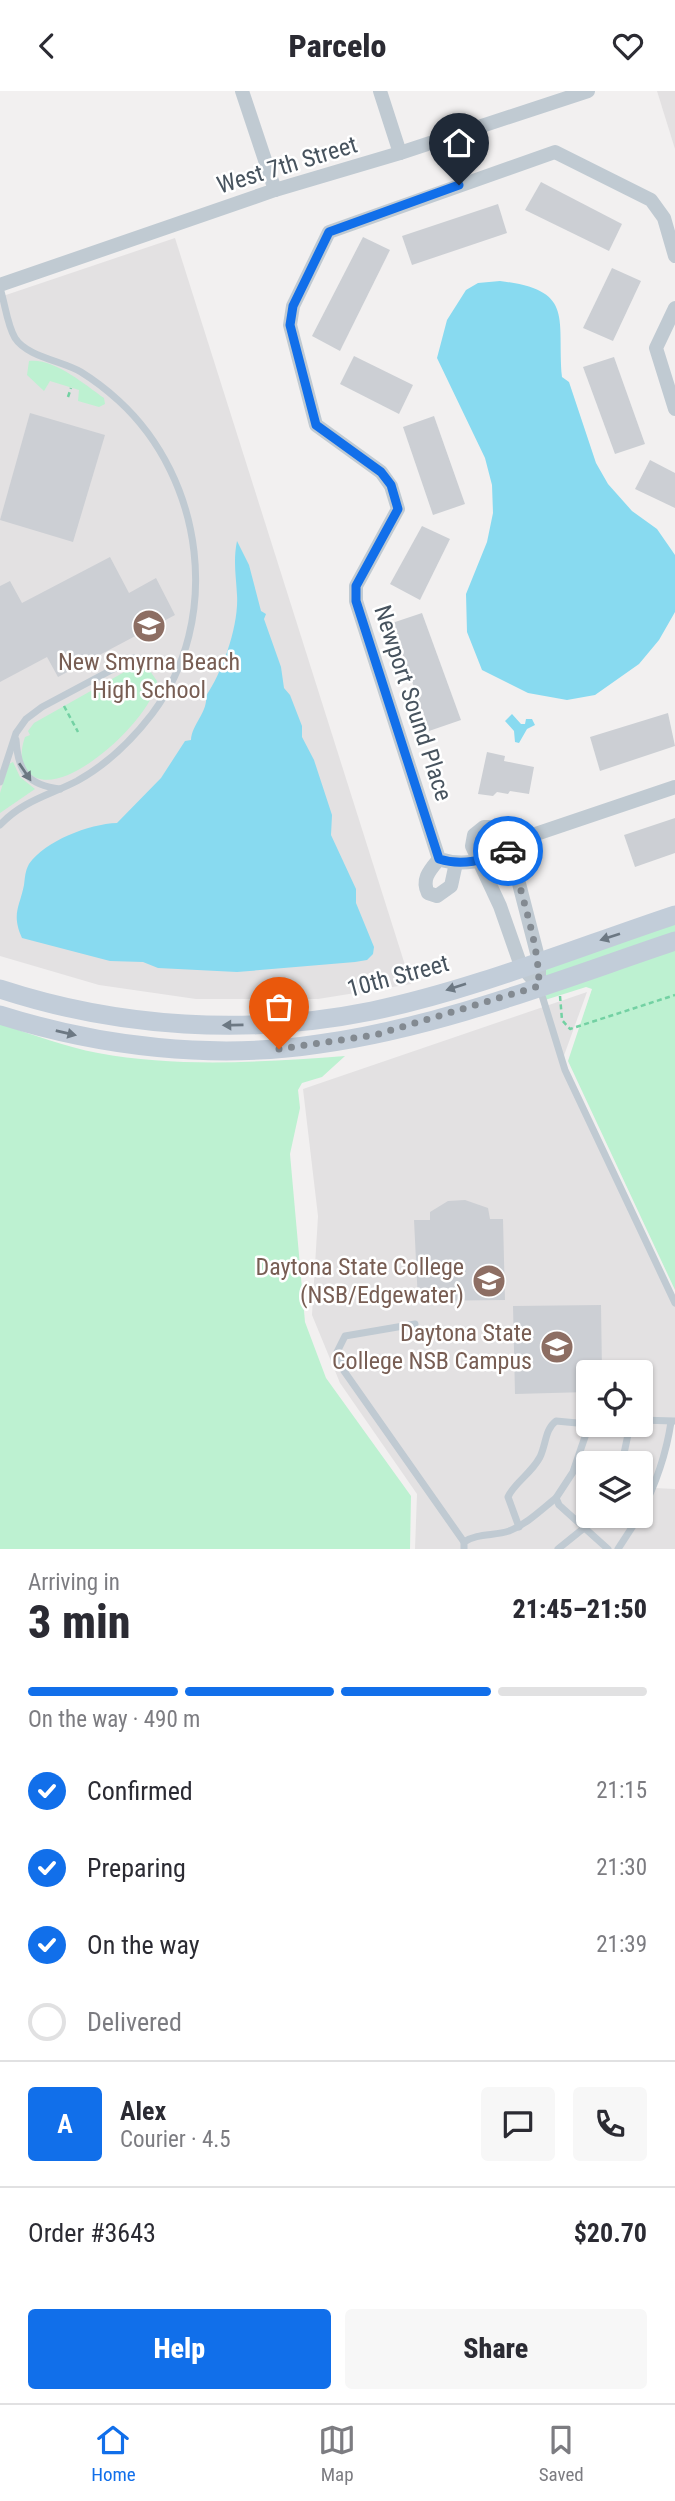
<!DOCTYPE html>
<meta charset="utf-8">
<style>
body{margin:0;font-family:"Roboto Condensed",sans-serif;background:#f7f7f7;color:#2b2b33;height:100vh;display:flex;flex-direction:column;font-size:26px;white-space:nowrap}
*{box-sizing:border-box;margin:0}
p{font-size:23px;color:#7c7c81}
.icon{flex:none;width:38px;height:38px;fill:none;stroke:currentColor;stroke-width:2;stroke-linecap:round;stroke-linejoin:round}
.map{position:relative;height:1458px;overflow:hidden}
.sheet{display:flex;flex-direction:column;background:#fff;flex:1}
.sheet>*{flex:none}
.fabs{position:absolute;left:576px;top:1269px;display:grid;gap:14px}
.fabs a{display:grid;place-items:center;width:77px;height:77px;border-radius:7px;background:#fff;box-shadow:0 2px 5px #0004;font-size:35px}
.pin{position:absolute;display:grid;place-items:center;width:60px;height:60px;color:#fff;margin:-72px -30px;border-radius:50% 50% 50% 0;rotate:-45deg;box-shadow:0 0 7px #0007}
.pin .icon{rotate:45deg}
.courier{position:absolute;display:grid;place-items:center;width:70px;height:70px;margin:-35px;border:5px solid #116fea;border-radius:50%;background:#fff;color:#222;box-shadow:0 2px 9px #0007}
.head em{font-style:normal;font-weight:800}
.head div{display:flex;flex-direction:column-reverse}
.head{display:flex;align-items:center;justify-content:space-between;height:119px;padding:0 28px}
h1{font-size:46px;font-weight:800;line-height:52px}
.bar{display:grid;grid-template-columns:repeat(4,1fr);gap:10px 7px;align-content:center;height:84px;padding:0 28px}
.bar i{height:9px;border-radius:5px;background:#e1e1e2}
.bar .current{background:#116fea}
.bar p{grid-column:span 4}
.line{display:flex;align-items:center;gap:18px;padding:0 28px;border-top:2px solid #e1e1e2}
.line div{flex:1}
.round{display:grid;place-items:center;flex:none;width:74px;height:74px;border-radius:7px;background:#f7f7f7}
ol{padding:0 28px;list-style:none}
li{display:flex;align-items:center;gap:21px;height:77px}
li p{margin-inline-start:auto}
li .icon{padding:7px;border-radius:50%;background:#116fea;color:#fff;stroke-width:4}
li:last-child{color:#7c7c81}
li i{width:38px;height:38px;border:4px solid #e1e1e2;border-radius:50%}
.cta{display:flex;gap:14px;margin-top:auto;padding:14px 28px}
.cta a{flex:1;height:80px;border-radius:7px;background:#116fea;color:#fff;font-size:28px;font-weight:800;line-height:80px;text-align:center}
.cta a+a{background:#f7f7f7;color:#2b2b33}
header{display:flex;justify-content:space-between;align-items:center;height:91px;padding:0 28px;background:#fff;font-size:32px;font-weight:800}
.tab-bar{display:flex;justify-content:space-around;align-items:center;height:98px;border-top:2px solid #e1e1e2;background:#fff;font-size:19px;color:#7c7c81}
.tab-bar a{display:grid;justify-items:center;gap:4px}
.tab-bar .current{color:#116fea}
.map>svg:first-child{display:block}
.education{fill:#e3e1e2;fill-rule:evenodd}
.green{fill:#bdf1d1}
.water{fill:#88daf0}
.building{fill:#cccfd4}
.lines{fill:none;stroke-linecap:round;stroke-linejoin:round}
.path{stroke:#73d1a3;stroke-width:2.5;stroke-dasharray:5 3.5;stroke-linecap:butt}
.lane{stroke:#c0cad2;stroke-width:7}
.street{stroke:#c0cad2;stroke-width:14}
.secondary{stroke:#c2cdd9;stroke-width:19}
.oneway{fill:#6b7781}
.oneway2{fill:#6c7883}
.done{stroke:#838a91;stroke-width:7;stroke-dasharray:0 12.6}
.route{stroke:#116fea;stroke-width:9}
.labels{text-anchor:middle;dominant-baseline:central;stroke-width:5;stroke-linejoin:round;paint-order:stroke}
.street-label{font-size:24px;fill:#47535e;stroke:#fff}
.education-label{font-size:24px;fill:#785e54;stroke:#fff;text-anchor:end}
</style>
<header><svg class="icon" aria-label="back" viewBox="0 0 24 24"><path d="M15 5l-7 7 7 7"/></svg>Parcelo<svg class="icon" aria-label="heart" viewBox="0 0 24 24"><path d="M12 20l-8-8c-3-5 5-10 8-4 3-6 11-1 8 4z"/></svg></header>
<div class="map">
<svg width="675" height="1458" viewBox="0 0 675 1458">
<rect width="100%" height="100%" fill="#f2f0f0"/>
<g class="education">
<path d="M657,0H675V58Z"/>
<path d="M175,147L411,893L318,908H196L99,894L0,865V206Z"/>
<path d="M587,901L562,970L675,1212V1330L655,1397L675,1398V1458H415L417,1403L340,1292L312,1224L318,1125L303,998ZM588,1281H640V1334H588ZM588,1372H640V1424H588Z"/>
</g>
<g class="green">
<path d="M29,270C54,267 84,293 104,307L105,313L99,316L78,310L79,299L50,290L44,300L27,284Z"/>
<path d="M135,575L148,577L157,590C155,624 60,716 28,681C19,671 21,658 25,646L30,644L28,640L34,632Z"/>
<path d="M13,671L20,686L35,698L0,722V702L9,673Z"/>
<path d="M675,832V843L546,886V875Z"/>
<path d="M675,858V1199L568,970L592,898L586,896L545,909L546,902Z"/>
<path d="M0,933C32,943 65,956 98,962C179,977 263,971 345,965L322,986L302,992L298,999L300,1017L290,1063L305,1231L326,1287L411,1405L410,1458H0Z"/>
</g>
<g class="water">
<path d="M500,190C575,199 557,226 562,286L569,291L596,372L608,393L632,420L657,438L675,464V521L659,549L639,573L595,604L567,609L528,602L482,579L467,541L466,503L487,451L493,422L492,394L485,367L437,267L447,229L466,199L478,192Z"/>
<path d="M237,450L249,474L261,520L266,523L264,528L281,576L284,597L290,604L302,635V646L314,669L332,724L331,744L356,798V812L374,856L373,863L367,869L355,871L237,881L158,877L143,871L110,870L22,847C11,823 20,815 24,794C25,787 25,780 29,773C45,750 89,733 117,732L161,687L185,650L191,649C192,633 208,621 206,605C223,580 239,534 237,504C236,484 233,470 237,450Z"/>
<path d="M512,623L521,633H525L526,628H532L535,634L527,638L519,652L515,651L514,640L505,630Z"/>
</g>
<g class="building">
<path d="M541,91L622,133L609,160L525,119Z"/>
<path d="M498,113L507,142L412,174L402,145Z"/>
<path d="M363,146L390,159L340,260L312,245Z"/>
<path d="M612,177L641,190L613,250L583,237Z"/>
<path d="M354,265L413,294L399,323L340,293Z"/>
<path d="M614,266L645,353L615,363L583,276Z"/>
<path d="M30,322L105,344L73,451L0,429Z"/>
<path d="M434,325L465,413L433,424L403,336Z"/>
<path d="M650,369L675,382V417L635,398Z"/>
<path d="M422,435L450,448L420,509L390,493Z"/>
<path d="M110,466L129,502L156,487L175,524L58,586L47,566L0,591V495L10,490L22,512Z"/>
<path d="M422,522L461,629L429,640L392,532Z"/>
<path d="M668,622L675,655L600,680L590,646Z"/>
<path d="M487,661L505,665L504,670L534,676L529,703L510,700L508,703L497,701L493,705L478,703Z"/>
<path d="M675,727V762L635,776L624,744Z"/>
<path d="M465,1109L488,1117L490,1128H503L505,1209L418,1210L414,1129H430V1121L448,1110Z"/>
<path d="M601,1214L602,1281H588V1301L515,1303L513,1215Z"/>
</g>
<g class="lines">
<g class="path">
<path d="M68,306L71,297"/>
<path d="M64,615L78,641"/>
<path d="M560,905L562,929L570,938L675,904"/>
</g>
<g class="lane">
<path d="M0,197C5,212 7,234 15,247C27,266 63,270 81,281C94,289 107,299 119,310C204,388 223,529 152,623C132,649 106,674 77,690C50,704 22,710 0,734"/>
<path d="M16,649C18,681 28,694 60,698"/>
<path d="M0,691L16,642L26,628L42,616L134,567L178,575"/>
<path d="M540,898L565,979L675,1212"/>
<path d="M415,1233L345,1245L337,1261L344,1280L464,1451"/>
<path d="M640,1329L674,1330"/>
<path d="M589,1334L573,1381L556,1407L559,1414L608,1458"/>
<path d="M622,1372L630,1334"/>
<path d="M640,1424C656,1393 666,1365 671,1331"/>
<path d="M519,1436L508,1406C514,1392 531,1383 540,1366C546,1354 545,1338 556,1330L588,1333"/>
<path d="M464,1458V1451C477,1442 495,1445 509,1440C527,1433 541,1419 556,1407"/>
<path d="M558,1458L584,1437L593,1424"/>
<path d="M618,1458L640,1424"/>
</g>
<g class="street">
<path d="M242,0L275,99"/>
<path d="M380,0L400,62"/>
<path d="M675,165L664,127L651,109L555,61L329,141L293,215L290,234L316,334L381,381L391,395L398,418L356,495V510L439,768C470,778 503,765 527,746L675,696"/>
<path d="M0,194L275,99L400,62L588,0"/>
<path d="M675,217L656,257L675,318"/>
<path d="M484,736H496L507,746L539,870V895L521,875L500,815L472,755L474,744Z"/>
<path d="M439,768C430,779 421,788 428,802L437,805L451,795L456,772"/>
</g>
<g class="secondary">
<path d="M0,898C119,937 249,945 372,920C473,899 576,857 675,824"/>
<path d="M0,924C101,956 214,969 319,953C441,936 559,889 675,850"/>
</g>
</g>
<defs><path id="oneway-solid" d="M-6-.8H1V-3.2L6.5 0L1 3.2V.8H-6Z" transform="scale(1.75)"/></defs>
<use class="oneway" href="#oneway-solid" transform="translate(25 681) rotate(56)"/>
<g class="oneway2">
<use href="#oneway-solid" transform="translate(610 846) rotate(162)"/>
<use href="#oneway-solid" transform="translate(456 896) rotate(162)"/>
<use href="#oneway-solid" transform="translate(233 934) rotate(179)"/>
<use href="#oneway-solid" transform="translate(66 942) rotate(13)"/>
</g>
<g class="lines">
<path class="done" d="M279,958L375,944L539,895C539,850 520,804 511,759L508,760"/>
<path class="route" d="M459,94L329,141L293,215L290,234L316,334L381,381L391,394L398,418L356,495V510L439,768C464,776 485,768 508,760"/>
</g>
<defs>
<symbol id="school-disc" viewBox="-11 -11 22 22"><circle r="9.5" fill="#8d6e63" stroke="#fff"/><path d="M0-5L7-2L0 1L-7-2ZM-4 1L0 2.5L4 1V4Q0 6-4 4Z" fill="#fff"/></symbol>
<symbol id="university-disc" viewBox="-11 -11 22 22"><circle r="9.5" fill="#8d6e63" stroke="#fff"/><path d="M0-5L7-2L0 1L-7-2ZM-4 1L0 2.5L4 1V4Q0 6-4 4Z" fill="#fff"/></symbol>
</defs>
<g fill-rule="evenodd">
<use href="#school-disc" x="130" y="516" width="38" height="38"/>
<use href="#university-disc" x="470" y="1171" width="38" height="38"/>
<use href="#university-disc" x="538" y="1237" width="38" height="38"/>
</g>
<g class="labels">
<g class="street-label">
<text transform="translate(287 74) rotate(-17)">West 7th Street</text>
<text transform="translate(413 612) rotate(72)">Newport Sound Place</text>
<text transform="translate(398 885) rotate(-15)">10th Street</text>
</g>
<g class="education-label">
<text x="149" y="571" text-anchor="middle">New Smyrna Beach<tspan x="149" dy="28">High School</tspan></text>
<text x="464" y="1176">Daytona State College<tspan x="464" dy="28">(NSB/Edgewater)</tspan></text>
<text x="532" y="1242">Daytona State<tspan x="532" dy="28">College NSB Campus</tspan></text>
</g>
</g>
</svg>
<div class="fabs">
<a><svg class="icon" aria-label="locate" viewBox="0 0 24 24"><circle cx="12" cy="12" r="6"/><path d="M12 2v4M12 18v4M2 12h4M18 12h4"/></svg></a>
<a><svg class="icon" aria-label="layers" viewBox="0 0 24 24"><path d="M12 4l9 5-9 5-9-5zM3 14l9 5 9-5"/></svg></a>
</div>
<div class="pin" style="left:279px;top:958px;background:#ea580c"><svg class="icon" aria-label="bag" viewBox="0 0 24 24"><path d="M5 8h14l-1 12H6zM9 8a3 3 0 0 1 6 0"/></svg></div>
<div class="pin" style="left:459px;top:94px;background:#1f2937"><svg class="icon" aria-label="home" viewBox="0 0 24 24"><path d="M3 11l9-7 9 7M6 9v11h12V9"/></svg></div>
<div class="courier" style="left:508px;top:760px"><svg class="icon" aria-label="car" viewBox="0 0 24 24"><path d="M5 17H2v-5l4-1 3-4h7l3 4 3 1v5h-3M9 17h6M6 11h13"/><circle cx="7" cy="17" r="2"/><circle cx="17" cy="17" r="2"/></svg></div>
</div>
<section class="sheet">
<div class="head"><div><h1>3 min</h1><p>Arriving in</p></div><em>21:45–21:50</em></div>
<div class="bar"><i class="current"></i><i class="current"></i><i class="current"></i><i></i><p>On the way · 490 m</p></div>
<ol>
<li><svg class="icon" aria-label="check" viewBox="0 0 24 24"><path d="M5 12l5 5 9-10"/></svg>Confirmed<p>21:15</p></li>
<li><svg class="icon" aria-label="check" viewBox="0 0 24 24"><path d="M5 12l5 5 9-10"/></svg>Preparing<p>21:30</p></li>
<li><svg class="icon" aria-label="check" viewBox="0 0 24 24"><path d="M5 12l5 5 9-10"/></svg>On the way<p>21:39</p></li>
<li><i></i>Delivered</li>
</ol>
<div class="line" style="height:126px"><b class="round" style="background:#116fea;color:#fff">A</b><div><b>Alex</b><p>Courier · 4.5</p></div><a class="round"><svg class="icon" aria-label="chat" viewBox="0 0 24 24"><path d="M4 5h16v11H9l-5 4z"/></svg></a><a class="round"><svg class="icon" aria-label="phone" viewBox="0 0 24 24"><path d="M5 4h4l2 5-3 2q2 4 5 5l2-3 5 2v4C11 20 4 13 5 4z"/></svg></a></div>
<div class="line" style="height:91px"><div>Order #3643</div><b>$20.70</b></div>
<div class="cta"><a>Help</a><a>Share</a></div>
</section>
<nav class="tab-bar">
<a class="current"><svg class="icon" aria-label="home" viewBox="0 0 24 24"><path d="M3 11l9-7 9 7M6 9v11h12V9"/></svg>Home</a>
<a><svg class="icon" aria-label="map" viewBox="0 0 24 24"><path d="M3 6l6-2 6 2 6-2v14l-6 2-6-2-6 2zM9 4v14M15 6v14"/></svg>Map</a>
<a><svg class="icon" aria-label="saved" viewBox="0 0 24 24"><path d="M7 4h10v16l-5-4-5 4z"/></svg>Saved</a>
</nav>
